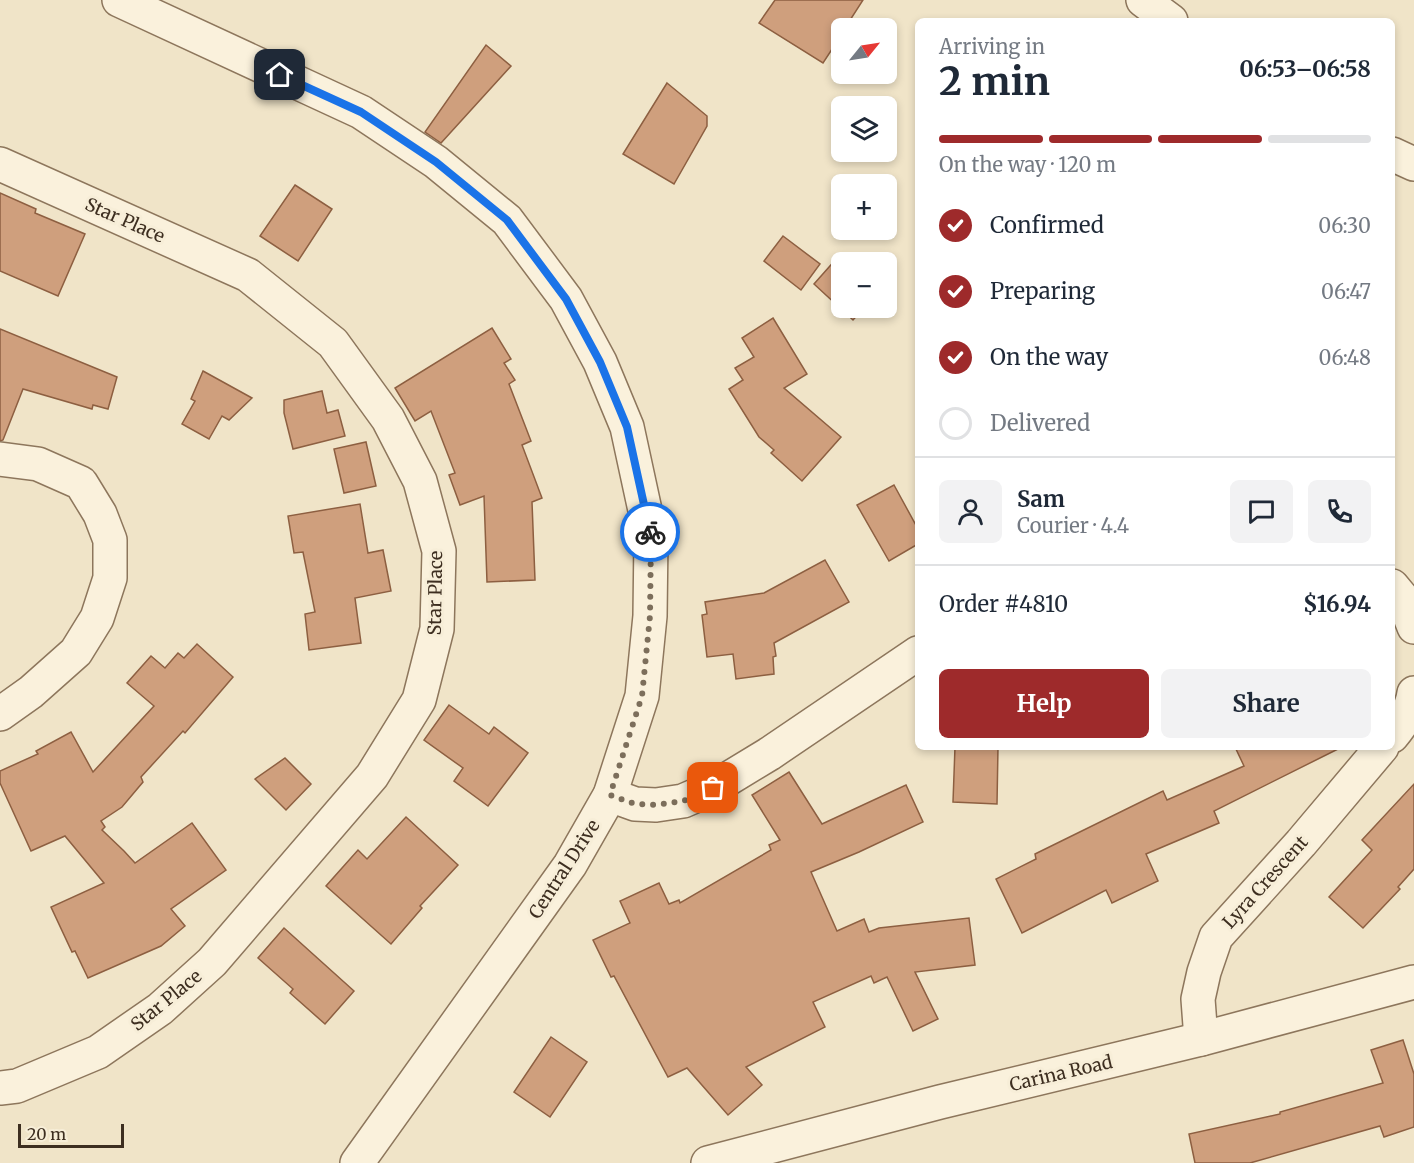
<!DOCTYPE html>
<meta charset="utf-8">
<style>
body{margin:0;font-family:Merriweather,serif;background:#f2f2f3;color:#1f2937;height:100vh;display:flex;flex-direction:column;font-size:22px;white-space:nowrap}
*{box-sizing:border-box;margin:0}
p{font-size:20px;color:#747a83}
.icon{flex:none;width:33px;height:33px;fill:none;stroke:currentColor;stroke-width:2;stroke-linecap:round;stroke-linejoin:round}
.map{position:relative;flex:1;overflow:hidden}
.sheet{position:absolute;left:915px;top:18px;width:480px;height:732px;display:flex;flex-direction:column;background:#fff;border-radius:9px;box-shadow:0 3px 9px #0003}
.sheet>*{flex:none}
.needle{width:39px;rotate:60deg}
.buttons{position:absolute;left:831px;top:18px;display:grid;gap:12px}
.buttons a{display:grid;place-items:center;width:66px;height:66px;border-radius:9px;background:#fff;box-shadow:0 3px 9px #0003;font-size:30px}
.scale{position:absolute;left:18px;bottom:15px;width:106px;box-sizing:border-box;padding-left:6px;border:3px solid #3d2e20;border-top:0;font-size:16px;line-height:21px;white-space:nowrap;color:#3d2e20;-webkit-text-stroke:4px #f7eed8;paint-order:stroke}
.pin{position:absolute;display:grid;place-items:center;width:51px;height:51px;color:#fff;margin:-26px;border-radius:12px;box-shadow:0 3px 9px #0006}
.courier{position:absolute;display:grid;place-items:center;width:60px;height:60px;margin:-30px;border:4px solid #1a73e8;border-radius:50%;background:#fff;color:#222;box-shadow:0 2px 8px #0007}
.headline em{font-style:normal;font-weight:700}
.headline div{display:flex;flex-direction:column-reverse}
.headline{display:flex;align-items:center;justify-content:space-between;height:102px;padding:0 24px}
h1{font-size:39px;font-weight:700;line-height:45px}
.bar{display:grid;grid-template-columns:repeat(4,1fr);gap:9px 6px;align-content:center;height:72px;padding:0 24px}
.bar i{height:8px;border-radius:4px;background:#e0e1e3}
.bar .selected{background:#9e2a2b}
.bar p{grid-column:span 4}
.line{display:flex;align-items:center;gap:15px;padding:0 24px;border-top:2px solid #e0e1e3}
.line div{flex:1}
.round{display:grid;place-items:center;flex:none;width:63px;height:63px;border-radius:9px;background:#f2f2f3}
ol{padding:0 24px;list-style:none}
li{display:flex;align-items:center;gap:18px;height:66px}
li p{margin-inline-start:auto}
li .icon{padding:6px;border-radius:50%;background:#9e2a2b;color:#fff;stroke-width:4}
li:last-child{color:#747a83}
li i{width:33px;height:33px;border:3px solid #e0e1e3;border-radius:50%}
.button{display:flex;gap:12px;margin-top:auto;padding:12px 24px}
.button a{flex:1;height:69px;border-radius:9px;background:#9e2a2b;color:#fff;font-size:24px;font-weight:700;line-height:69px;text-align:center}
.button a+a{background:#f2f2f3;color:#1f2937}
.map>svg:first-child{display:block}
.building{fill:#cf9f7d;stroke:#8d5f41;stroke-width:1.5}
.lines{fill:none;stroke-linecap:round;stroke-linejoin:round}
.street-casing{stroke:#8d765c;stroke-width:36}
.street{stroke:#faf1dc;stroke-width:33}
.done{stroke:#7c6e5b;stroke-width:6;stroke-dasharray:0 10.8}
.route{stroke:#1a73e8;stroke-width:8}
.labels{text-anchor:middle;dominant-baseline:central;stroke-width:6;stroke-linejoin:round;paint-order:stroke}
.street-label{font-size:18px;fill:#3d2e20;stroke:#f7eed8}
</style>
<div class="map">
<svg width="1414" height="1163" viewBox="0 0 1414 1163">
<rect width="100%" height="100%" fill="#f0e4c8"/>
<g class="building">
<path d="M775,0H863L845,28H842V34L823,63L759,23Z"/>
<path d="M486,45L511,66L441,143L425,132Z"/>
<path d="M667,83L707,116V126L674,184L623,154Z"/>
<path d="M295,185L332,209L298,261L260,236Z"/>
<path d="M0,193L36,209L35,213L85,234L58,296L0,271Z"/>
<path d="M783,236L820,264L801,290L764,261Z"/>
<path d="M837,258L842,262V308H864L853,320L814,284Z"/>
<path d="M773,318L807,374L784,388L841,437L802,481L771,453L774,450L759,437L729,389L743,380L735,368L754,357L742,338Z"/>
<path d="M492,328L511,359L504,363L515,380L509,384L531,441L522,445L542,498L532,502L535,580L487,582L484,496L460,505L449,475L455,473L431,411L415,421L395,388Z"/>
<path d="M0,329L117,377L108,409L93,405L92,409L23,389L3,440L0,441Z"/>
<path d="M203,371L252,398L229,420L222,416L209,439L182,424L195,401L191,399Z"/>
<path d="M322,391L327,413L338,410L345,436L293,449L284,413V400Z"/>
<path d="M366,442L376,486L344,493L334,449Z"/>
<path d="M894,485L918,529V544L889,561L857,505Z"/>
<path d="M360,504L368,553L383,550L391,591L355,598L361,643L309,650L305,614L315,612L303,552L294,553L288,516Z"/>
<path d="M825,560L849,602L774,643L776,656L773,657L774,674L736,679L733,654L707,657L702,615L707,614L705,602L764,593Z"/>
<path d="M197,644L233,677L185,733L183,731L141,777L143,782L122,807L101,821L105,827L102,830L124,851L135,863L192,823L226,870L171,909L185,926L161,946L88,978L75,951L72,952L51,907L104,883L65,836L31,851L0,783V771L38,754L36,751L71,732L93,772L154,706L127,683L151,656L165,668L178,653L184,658Z"/>
<path d="M449,705L489,734L494,727L528,753L488,806L454,781L463,768L424,740Z"/>
<path d="M955,747H998L997,804L953,802Z"/>
<path d="M1235,747H1342L1214,811L1219,823L1146,854L1158,881L1112,903L1106,890L1022,933L996,879L1036,859L1035,854L1163,791L1167,800L1244,766Z"/>
<path d="M285,758L311,784L286,810L255,779Z"/>
<path d="M789,772L822,824L906,785L923,822L859,852L811,872L837,931L864,919L869,932L879,928L969,918L975,965L915,972L938,1019L913,1031L887,977L874,983L871,976L813,1002L825,1027L746,1067L762,1085L728,1115L687,1068L668,1077L614,976L611,977L593,940L630,923L620,901L659,883L669,904L679,900L680,903L771,850L769,845L780,840L752,795Z"/>
<path d="M1414,784V869L1398,887L1400,889L1363,928L1329,897L1372,850L1362,840Z"/>
<path d="M406,817L458,865L420,906L422,908L391,944L326,886L358,850L367,859Z"/>
<path d="M284,928L354,991L325,1024L290,993L293,989L258,958Z"/>
<path d="M551,1037L587,1062L550,1117L514,1092Z"/>
<path d="M1403,1040L1414,1074V1127L1384,1137L1380,1126L1250,1163H1195L1189,1134L1280,1114V1112L1383,1083L1371,1050Z"/>
</g>
<g class="lines">
<defs>
<g id="street">
<path d="M119,0L361,112L436,162L507,220L566,299L600,362L627,427L651,538L650,616L642,696L610,795L570,865L357,1163"/>
<path d="M1143,0L1171,21"/>
<path d="M1392,154L1414,164"/>
<path d="M0,164L248,275L333,343L388,419L420,481L439,551L437,629L419,700L372,776L212,962L160,1009L98,1052L17,1086L0,1088"/>
<path d="M0,459L38,464L81,483L100,514L110,540V578L97,618L76,652L31,692L0,714"/>
<path d="M1392,586L1403,599L1414,627"/>
<path d="M1392,736C1402,724 1412,708 1414,693"/>
<path d="M610,795L635,804L656,805L683,801L713,788L769,754L918,653"/>
<path d="M1201,1039L1198,999L1204,972L1216,937L1301,843L1382,747"/>
<path d="M708,1163L940,1102L1201,1039L1414,982"/>
</g>
</defs>
<use href="#street" class="street-casing"/>
<use href="#street" class="street"/>
</g>
<g class="lines">
<path class="done" d="M650,532L651,538L650,616L642,696L610,795L635,804L656,805L683,801L713,788"/>
<path class="route" d="M280,75L361,112L436,162L507,220L566,299L600,362L627,427L650,532"/>
</g>
<g class="labels">
<g class="street-label">
<text transform="translate(125 220) rotate(24)">Star Place</text>
<text transform="translate(435 593) rotate(-89)">Star Place</text>
<text transform="translate(564 869) rotate(-57)">Central Drive</text>
<text transform="translate(1265 882) rotate(-48)">Lyra Crescent</text>
<text transform="translate(166 1000) rotate(-39)">Star Place</text>
<text transform="translate(1061 1073) rotate(-13)">Carina Road</text>
</g>
</g>
</svg>
<div class="buttons">
<a><svg class="needle" viewBox="-14 -14 28 28"><path d="M0-13l5 13h-10z" fill="#e53935"/><path d="M0 13l5-13h-10z" fill="#747a83"/></svg></a>
<a><svg class="icon" aria-label="layers" viewBox="0 0 24 24"><path d="M12 4l9 5-9 5-9-5zM3 14l9 5 9-5"/></svg></a>
<a>+</a>
<a>−</a>
</div>
<div class="scale">20 m</div>
<div class="pin" style="left:713px;top:788px;background:#ea580c"><svg class="icon" aria-label="bag" viewBox="0 0 24 24"><path d="M5 8h14l-1 12H6zM9 8a3 3 0 0 1 6 0"/></svg></div>
<div class="pin" style="left:280px;top:75px;background:#1f2937"><svg class="icon" aria-label="home" viewBox="0 0 24 24"><path d="M3 11l9-7 9 7M6 9v11h12V9"/></svg></div>
<div class="courier" style="left:650px;top:532px"><svg class="icon" aria-label="bike" viewBox="0 0 24 24"><circle cx="6" cy="16" r="4"/><circle cx="18" cy="16" r="4"/><path d="M6 16l4-8h5l3 8M10 8l3 8H6M13 5h3"/></svg></div>
<section class="sheet">
<div class="headline"><div><h1>2 min</h1><p>Arriving in</p></div><em>06:53–06:58</em></div>
<div class="bar"><i class="selected"></i><i class="selected"></i><i class="selected"></i><i></i><p>On the way · 120 m</p></div>
<ol>
<li><svg class="icon" aria-label="check" viewBox="0 0 24 24"><path d="M5 12l5 5 9-10"/></svg>Confirmed<p>06:30</p></li>
<li><svg class="icon" aria-label="check" viewBox="0 0 24 24"><path d="M5 12l5 5 9-10"/></svg>Preparing<p>06:47</p></li>
<li><svg class="icon" aria-label="check" viewBox="0 0 24 24"><path d="M5 12l5 5 9-10"/></svg>On the way<p>06:48</p></li>
<li><i></i>Delivered</li>
</ol>
<div class="line" style="height:108px"><a class="round"><svg class="icon" aria-label="person" viewBox="0 0 24 24"><circle cx="12" cy="8" r="4"/><path d="M4 21q1-7 8-7t8 7"/></svg></a><div><b>Sam</b><p>Courier · 4.4</p></div><a class="round"><svg class="icon" aria-label="chat" viewBox="0 0 24 24"><path d="M4 5h16v11H9l-5 4z"/></svg></a><a class="round"><svg class="icon" aria-label="phone" viewBox="0 0 24 24"><path d="M5 4h4l2 5-3 2q2 4 5 5l2-3 5 2v4C11 20 4 13 5 4z"/></svg></a></div>
<div class="line" style="height:78px"><div>Order #4810</div><b>$16.94</b></div>
<div class="button"><a>Help</a><a>Share</a></div>
</section>
</div>
